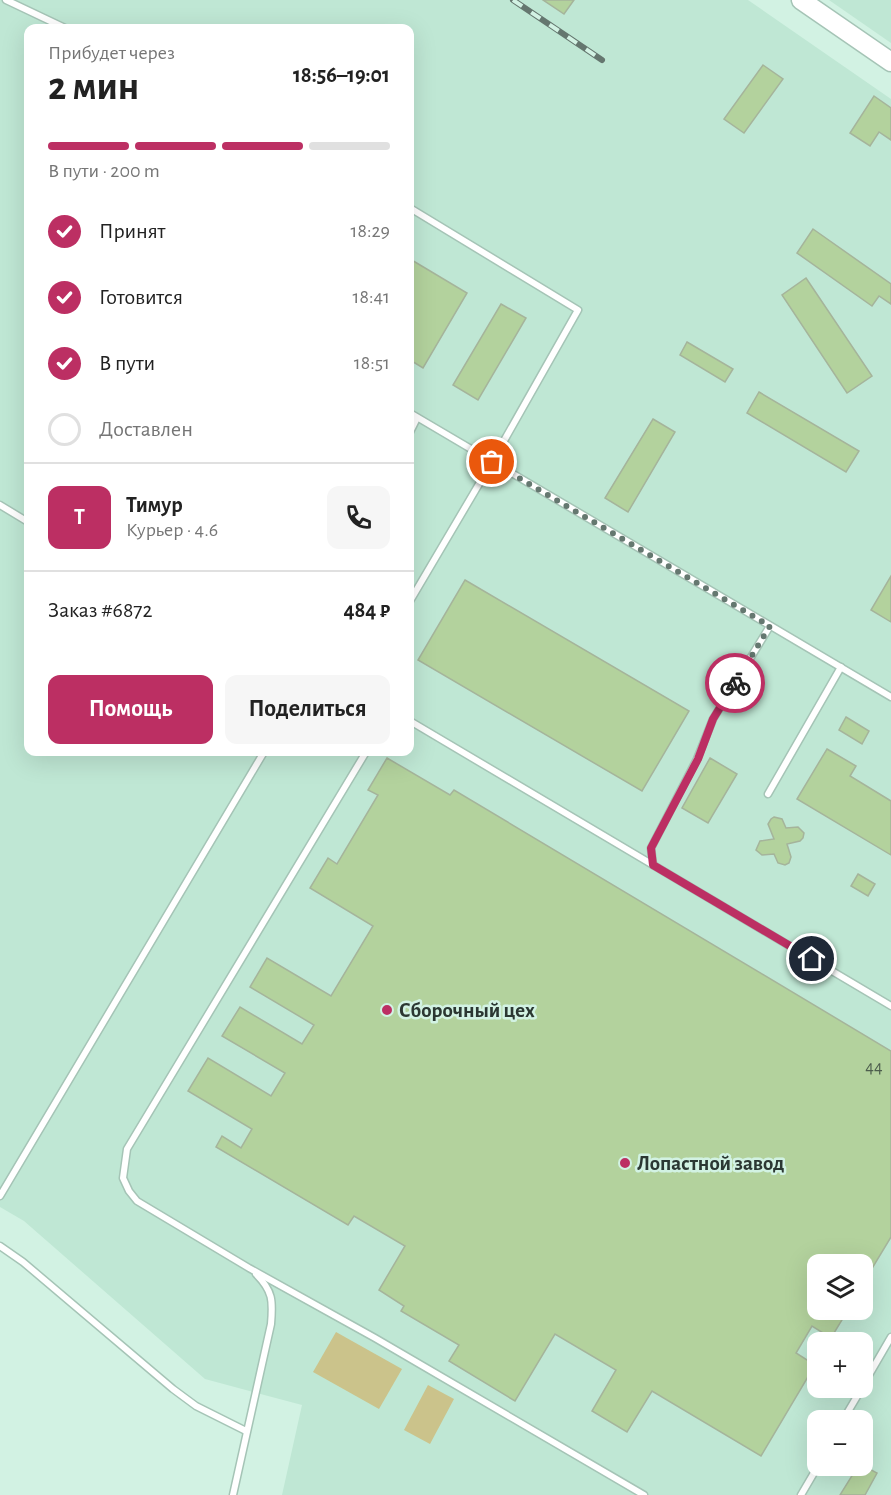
<!DOCTYPE html>
<html lang="ru">
<meta charset="utf-8">
<style>
body{margin:0;font-family:"Alegreya Sans",sans-serif;background:#f6f6f6;color:#222;height:100vh;display:flex;flex-direction:column;font-size:22px;white-space:nowrap}
*{box-sizing:border-box;margin:0}
p{font-size:20px;color:#767676}
.icon{flex:none;width:33px;height:33px;fill:none;stroke:currentColor;stroke-width:2;stroke-linecap:round;stroke-linejoin:round}
.map{position:relative;flex:1;overflow:hidden}
.sheet{position:absolute;left:24px;top:24px;width:390px;height:732px;display:flex;flex-direction:column;background:#fff;border-radius:12px;box-shadow:0 6px 24px #0002}
.sheet>*{flex:none}
.tools{position:absolute;left:807px;top:1254px;display:grid;gap:12px}
.tools a{display:grid;place-items:center;width:66px;height:66px;border-radius:12px;background:#fff;box-shadow:0 6px 24px #0002;font-size:30px}
.pin{position:absolute;display:grid;place-items:center;width:51px;height:51px;color:#fff;margin:-26px;border:3px solid #fff;border-radius:50%;box-shadow:0 2px 6px #0007}
.courier{position:absolute;display:grid;place-items:center;width:60px;height:60px;margin:-30px;border:4px solid #bc2f63;border-radius:50%;background:#fff;color:#222;box-shadow:0 2px 8px #0007}
.head em{font-style:normal;font-weight:700}
.head div{display:flex;flex-direction:column-reverse}
.head{display:flex;align-items:center;justify-content:space-between;height:102px;padding:0 24px}
h1{font-size:39px;font-weight:700;line-height:45px}
.bar{display:grid;grid-template-columns:repeat(4,1fr);gap:9px 6px;align-content:center;height:72px;padding:0 24px}
.bar i{height:8px;border-radius:4px;background:#e0e0e0}
.bar .active{background:#bc2f63}
.bar p{grid-column:span 4}
.line{display:flex;align-items:center;gap:15px;padding:0 24px;border-top:2px solid #e0e0e0}
.line div{flex:1}
.round{display:grid;place-items:center;flex:none;width:63px;height:63px;border-radius:12px;background:#f6f6f6}
ol{padding:0 24px;list-style:none}
li{display:flex;align-items:center;gap:18px;height:66px}
li p{margin-inline-start:auto}
li .icon{padding:6px;border-radius:50%;background:#bc2f63;color:#fff;stroke-width:4}
li:last-child{color:#767676}
li i{width:33px;height:33px;border:3px solid #e0e0e0;border-radius:50%}
.action{display:flex;gap:12px;margin-top:auto;padding:12px 24px}
.action a{flex:1;height:69px;border-radius:12px;background:#bc2f63;color:#fff;font-size:24px;font-weight:700;line-height:69px;text-align:center}
.action a+a{background:#f6f6f6;color:#222}
.map>svg:first-child{display:block}
.built{fill:#bfe7d4;fill-rule:evenodd}
.green{fill:#cbc38b}
.building{fill:#b3d29d;stroke:#a5b49b;stroke-width:1.5}
.lines{fill:none;stroke-linecap:round;stroke-linejoin:round}
.service-casing{stroke:#a5c4b6;stroke-width:9}
.secondary-casing{stroke:#a5c4b6;stroke-width:21}
.service{stroke:#fff;stroke-width:6}
.secondary{stroke:#fff;stroke-width:18}
.rail-casing{stroke:#65776f;stroke-width:6}
.rail{stroke:#d2f2e3;stroke-width:4;stroke-dasharray:11;stroke-linecap:butt}
.done{stroke:#657870;stroke-width:6;stroke-dasharray:0 10.8}
.route{stroke:#bc2f63;stroke-width:8}
.poi-dot{fill:#bc2f63;stroke:#d2f2e3;stroke-width:2}
.labels{text-anchor:middle;dominant-baseline:central;stroke-width:5;stroke-linejoin:round;paint-order:stroke}
.number-label{font-size:18px;fill:#4d5e4d}
.poi-label{font-size:21px;font-weight:bold;fill:#2b3732;stroke:#d2f2e3;text-anchor:start}
</style>
<div class="map">
<svg width="891" height="1495" viewBox="0 0 891 1495">
<rect width="100%" height="100%" fill="#d2f2e3"/>
<g class="built">
<path d="M0,0H748L891,99V1495H282L302,1405L205,1379L24,1221L0,1207ZM28,28H410V752H28ZM818,1264H862V1310H818ZM818,1342H862V1388H818ZM818,1420H862V1466H818Z"/>
<path d="M829,0H891V43Z"/>
</g>
<g class="green">
<path d="M336,1332L402,1369L379,1409L313,1372Z"/>
<path d="M428,1385L454,1399L430,1444L404,1430Z"/>
</g>
<g class="building">
<path d="M543,0H574L564,14Z"/>
<path d="M763,65L783,79L744,133L724,119Z"/>
<path d="M874,96L891,108V140L879,132L870,146L850,133Z"/>
<path d="M813,229L891,284V304L879,296L872,306L797,253Z"/>
<path d="M410,259L467,293L423,368L410,360Z"/>
<path d="M806,278L872,376L847,393L782,295Z"/>
<path d="M501,304L526,318L478,400L453,385Z"/>
<path d="M687,342L733,369L725,382L680,355Z"/>
<path d="M759,392L859,451L846,472L747,413Z"/>
<path d="M653,419L675,432L628,512L605,498Z"/>
<path d="M891,576V622L871,610Z"/>
<path d="M465,580L689,711L642,791L418,660Z"/>
<path d="M846,717L869,731L862,744L839,730Z"/>
<path d="M827,749L856,766L850,776L891,801V855L797,799Z"/>
<path d="M387,758L450,795L454,790L891,1051V1237L862,1285V1264H818V1310H848L831,1338L812,1326L796,1353L815,1365L761,1456L652,1391L627,1432L592,1411L616,1370L555,1334L515,1401L449,1361L459,1345L401,1311L404,1306L379,1290L405,1246L354,1216L348,1225L216,1147L222,1136L241,1148L252,1129L188,1091L208,1058L271,1096L285,1073L222,1036L240,1007L302,1044L314,1025L250,987L267,958L331,996L373,926L310,888L328,858L337,864L378,795L368,790Z"/>
<path d="M710,758L737,774L708,823L682,808Z"/>
<path d="M774,817L782,819L786,828L798,827L804,833L803,838L800,841L787,844L791,857L789,863L785,865L778,863L774,854L762,855L756,850L760,841L774,839L768,824L771,819Z"/>
<path d="M858,874L875,884L868,896L851,886Z"/>
<path d="M858,1466H864L877,1473L865,1495H840Z"/>
</g>
<g class="lines">
<defs>
<g id="service">
<path d="M6,0L65,28"/>
<path d="M410,208L578,310L492,462L410,601"/>
<path d="M410,413L891,697"/>
<path d="M410,432L417,418"/>
<path d="M0,505L28,522"/>
<path d="M410,721L891,1006"/>
<path d="M366,752L127,1149L123,1178L129,1191L137,1201L249,1268L375,1338L644,1495"/>
<path d="M768,794L841,667"/>
<path d="M653,865L651,848L697,759L713,719L770,626"/>
<path d="M0,1196L264,752"/>
<path d="M0,1246L23,1262L173,1389L196,1406L246,1431"/>
<path d="M862,1387L891,1337"/>
<path d="M843,1420L862,1388"/>
<path d="M233,1495L271,1324C273,1301 273,1291 256,1274"/>
<path d="M801,1495L818,1466"/>
</g>
<path id="secondary" d="M801,0L891,62"/>
</defs>
<use href="#service" class="service-casing"/>
<use href="#secondary" class="secondary-casing"/>
<use href="#service" class="service"/>
<use href="#secondary" class="secondary"/>
<defs>
<path id="rail" d="M513,0L602,60"/>
</defs>
<use href="#rail" class="rail-casing"/>
<use href="#rail" class="rail"/>
</g>
<g class="lines">
<path class="done" d="M492,462L770,626L735,683"/>
<path class="route" d="M735,683L713,719L698,759L651,848L653,865L812,959"/>
</g>
<g class="poi-dot">
<circle cx="387" cy="1010" r="6"/>
<circle cx="625" cy="1163" r="6"/>
</g>
<g class="labels">
<g class="number-label">
<text x="874" y="1068">44</text>
</g>
<g class="poi-label">
<text x="399" y="1010">Сборочный цех</text>
<text x="637" y="1163">Лопастной завод</text>
</g>
</g>
</svg>
<div class="tools">
<a><svg class="icon" aria-label="layers" viewBox="0 0 24 24"><path d="M12 4l9 5-9 5-9-5zM3 14l9 5 9-5"/></svg></a>
<a>+</a>
<a>−</a>
</div>
<div class="pin" style="left:492px;top:462px;background:#ea580c"><svg class="icon" aria-label="bag" viewBox="0 0 24 24"><path d="M5 8h14l-1 12H6zM9 8a3 3 0 0 1 6 0"/></svg></div>
<div class="pin" style="left:812px;top:959px;background:#1f2937"><svg class="icon" aria-label="home" viewBox="0 0 24 24"><path d="M3 11l9-7 9 7M6 9v11h12V9"/></svg></div>
<div class="courier" style="left:735px;top:683px"><svg class="icon" aria-label="bike" viewBox="0 0 24 24"><circle cx="6" cy="16" r="4"/><circle cx="18" cy="16" r="4"/><path d="M6 16l4-8h5l3 8M10 8l3 8H6M13 5h3"/></svg></div>
<section class="sheet">
<div class="head"><div><h1>2 мин</h1><p>Прибудет через</p></div><em>18:56–19:01</em></div>
<div class="bar"><i class="active"></i><i class="active"></i><i class="active"></i><i></i><p>В пути · 200 m</p></div>
<ol>
<li><svg class="icon" aria-label="check" viewBox="0 0 24 24"><path d="M5 12l5 5 9-10"/></svg>Принят<p>18:29</p></li>
<li><svg class="icon" aria-label="check" viewBox="0 0 24 24"><path d="M5 12l5 5 9-10"/></svg>Готовится<p>18:41</p></li>
<li><svg class="icon" aria-label="check" viewBox="0 0 24 24"><path d="M5 12l5 5 9-10"/></svg>В пути<p>18:51</p></li>
<li><i></i>Доставлен</li>
</ol>
<div class="line" style="height:108px"><b class="round" style="background:#bc2f63;color:#fff">Т</b><div><b>Тимур</b><p>Курьер · 4.6</p></div><a class="round"><svg class="icon" aria-label="phone" viewBox="0 0 24 24"><path d="M5 4h4l2 5-3 2q2 4 5 5l2-3 5 2v4C11 20 4 13 5 4z"/></svg></a></div>
<div class="line" style="height:78px"><div>Заказ #6872</div><b>484 ₽</b></div>
<div class="action"><a>Помощь</a><a>Поделиться</a></div>
</section>
</div>
